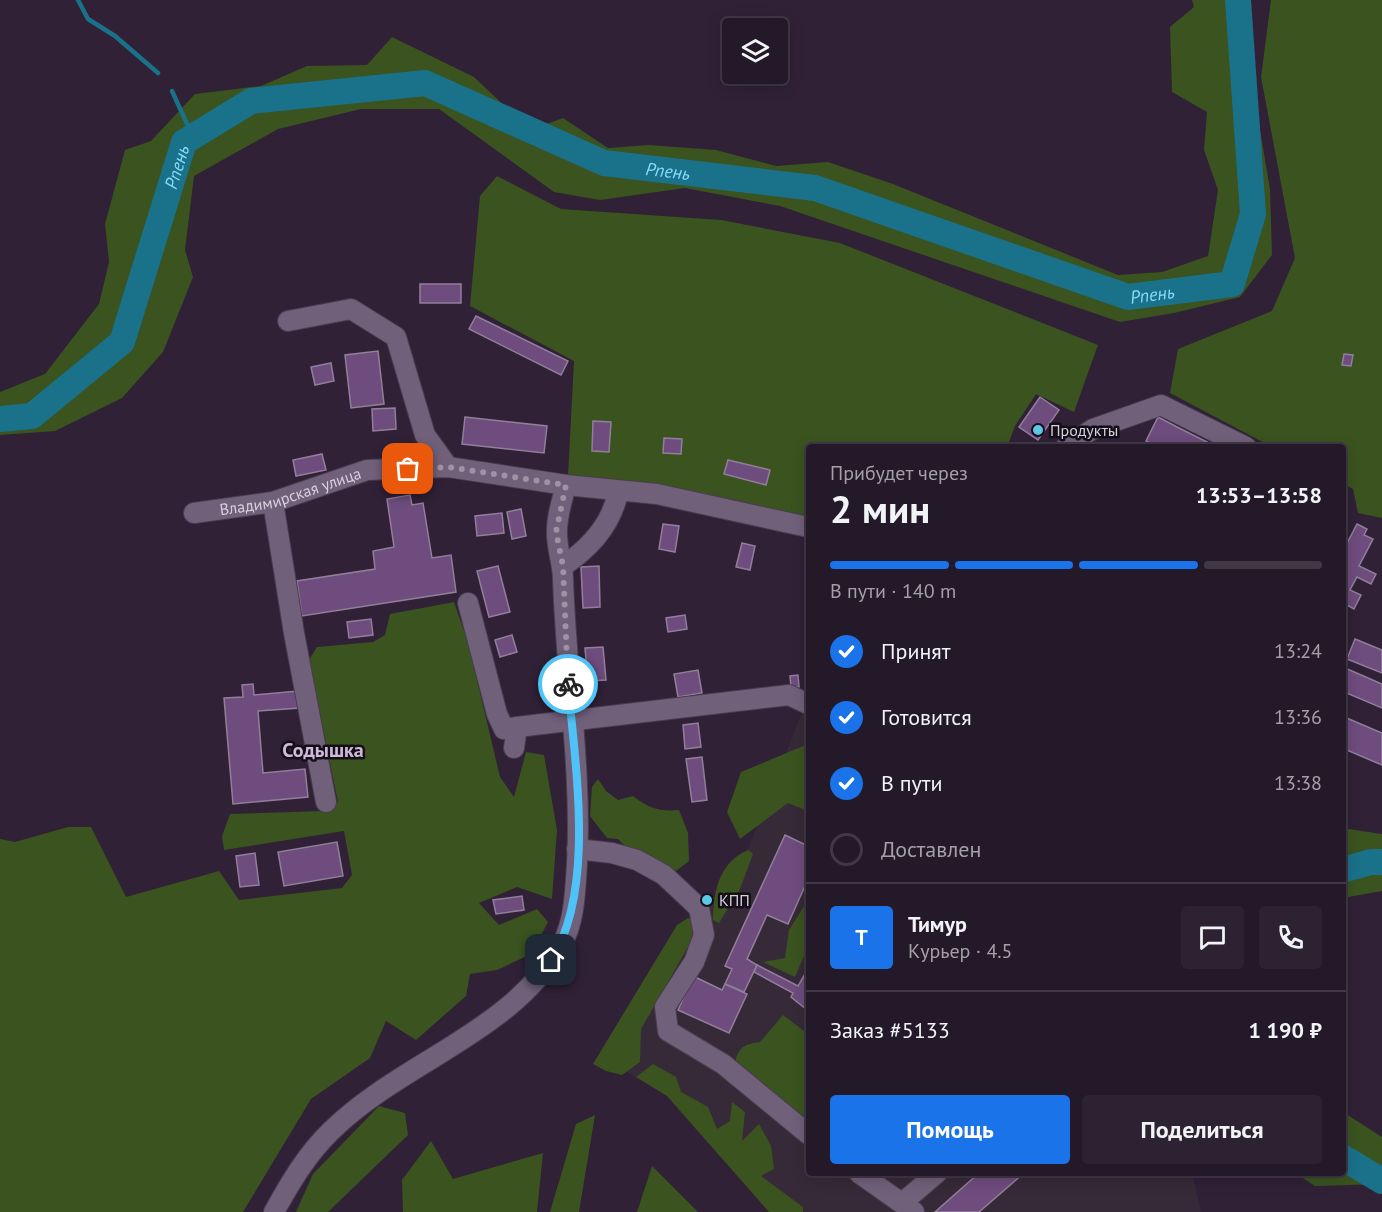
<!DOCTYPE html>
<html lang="ru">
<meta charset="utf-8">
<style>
body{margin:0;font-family:"PT Sans",sans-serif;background:#2c2231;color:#f1f3f6;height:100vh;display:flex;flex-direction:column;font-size:22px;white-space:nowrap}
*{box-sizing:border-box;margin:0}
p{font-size:20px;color:#a3a0a8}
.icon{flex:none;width:33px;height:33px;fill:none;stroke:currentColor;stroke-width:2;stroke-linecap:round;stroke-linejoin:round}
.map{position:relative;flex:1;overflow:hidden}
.side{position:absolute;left:806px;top:444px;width:540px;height:732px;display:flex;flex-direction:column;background:#241929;border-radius:6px;box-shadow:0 3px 15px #0003,0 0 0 2px #413846}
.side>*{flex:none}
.tools{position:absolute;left:722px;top:18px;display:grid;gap:12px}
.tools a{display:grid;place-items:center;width:66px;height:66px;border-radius:6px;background:#241929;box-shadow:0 3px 15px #0003,0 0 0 2px #413846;font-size:30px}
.pin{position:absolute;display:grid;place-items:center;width:51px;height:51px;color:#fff;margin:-26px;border-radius:12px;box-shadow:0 3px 9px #0006}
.courier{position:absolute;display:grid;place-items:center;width:60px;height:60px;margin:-30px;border:4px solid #4fc3f7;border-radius:50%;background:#fff;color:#222;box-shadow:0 2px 8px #0007}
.headline em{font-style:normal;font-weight:700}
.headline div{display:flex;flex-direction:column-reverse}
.headline{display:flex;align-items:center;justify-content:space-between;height:102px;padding:0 24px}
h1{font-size:39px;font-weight:700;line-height:45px}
.bar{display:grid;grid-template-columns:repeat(4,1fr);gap:9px 6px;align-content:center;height:72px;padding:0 24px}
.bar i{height:8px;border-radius:4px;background:#413846}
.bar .active{background:#1a73e8}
.bar p{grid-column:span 4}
.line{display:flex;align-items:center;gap:15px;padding:0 24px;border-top:2px solid #413846}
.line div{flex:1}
.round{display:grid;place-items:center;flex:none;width:63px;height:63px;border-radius:6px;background:#2c2231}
ol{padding:0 24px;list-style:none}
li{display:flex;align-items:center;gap:18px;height:66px}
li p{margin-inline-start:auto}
li .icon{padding:6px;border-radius:50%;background:#1a73e8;color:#fff;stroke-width:4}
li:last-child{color:#a3a0a8}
li i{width:33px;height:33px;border:3px solid #413846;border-radius:50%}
.primary-button{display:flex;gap:12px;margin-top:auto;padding:12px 24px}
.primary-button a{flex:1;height:69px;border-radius:6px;background:#1a73e8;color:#fff;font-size:24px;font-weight:700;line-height:69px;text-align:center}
.primary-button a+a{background:#2c2231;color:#f1f3f6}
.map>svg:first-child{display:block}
.medical{fill:#372a38}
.green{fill:#3a531f}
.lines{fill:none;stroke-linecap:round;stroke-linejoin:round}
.stream{stroke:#1a718a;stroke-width:4.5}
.river{stroke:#1a718a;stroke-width:26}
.building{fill:#6e4c7e;stroke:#917f9a;stroke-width:1.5}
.minor-casing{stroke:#4a3d50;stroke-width:22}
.minor{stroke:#71607a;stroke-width:20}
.done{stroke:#9e92a4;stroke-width:6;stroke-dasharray:0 10.8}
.route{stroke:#4fc3f7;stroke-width:8}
.poi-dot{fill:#5ac8e6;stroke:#140e18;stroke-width:2}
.labels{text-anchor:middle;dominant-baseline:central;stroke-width:5;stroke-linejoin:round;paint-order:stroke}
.poi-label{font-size:16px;fill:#d9cfde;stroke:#140e18;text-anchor:start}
.street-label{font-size:16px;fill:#d9cfde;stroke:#140e18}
.water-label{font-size:18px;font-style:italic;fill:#86dcfb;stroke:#140e18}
.quarter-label{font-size:20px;font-weight:bold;fill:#cebad8;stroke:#140e18}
</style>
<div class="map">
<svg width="1382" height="1212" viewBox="0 0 1382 1212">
<rect width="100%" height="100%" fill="#302137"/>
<path class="medical" d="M808,697V1173H1192L1201,1212H769L667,1096L604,1058L688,918L713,898L724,910Z"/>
<g class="green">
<path d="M1192,0H1250V71L1270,189L1272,255L1240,297L1174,313L1120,322L780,206L685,188L600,200L554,192L439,109H361L278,129L194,176L185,250L193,277L163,352L122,398L55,431L0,435V392L45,374L99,304L109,262L105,224L125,150L151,141L195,94L261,86L307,66L367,65L392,37L474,77L530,130L563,118L608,148L649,145L716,150L776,166L828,162L893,184L1118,275L1162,272L1208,256L1218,190L1204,150L1207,112L1172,92L1170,27L1194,7Z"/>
<path d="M1271,0H1382V518L1358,513L1353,489L1343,484L1342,447H1272L1170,393L1178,349L1272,311L1295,258L1261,77Z"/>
<path d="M497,176L561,209L721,220L840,243L1098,345L1074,412L1036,394L1015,426L1007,447H808V519L568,476L574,361L470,306L480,196Z"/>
<path d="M454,602L468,642L500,777L514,797L526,752L544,755L557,830L552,899L517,887L479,903L499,925L537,909L548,922L531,954L497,970L470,974L466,996L416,1040L386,1021L370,1058L311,1099L243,1212H0V839L15,842L68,827H91L126,897L219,871L239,900L342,888L352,875L344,831L224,850L222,836L230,814L324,811L338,802L309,660L317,647L373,642L385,635L390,614Z"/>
<path d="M808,744V811L788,803L740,839L727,812L741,772Z"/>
<path d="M598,779L606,791L618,800L633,796C648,808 660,812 679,810L688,833L689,861L676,871L650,856L629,850L618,839L607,838L590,816L592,787Z"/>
<path d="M1342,828L1382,834V891L1343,898Z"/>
<path d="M748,850L753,854L740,889L719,923L713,920C713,890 720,862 748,850Z"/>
<path d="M808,900V947L795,977L763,962L785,958L789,930Z"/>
<path d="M688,918L694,921L696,933L641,1029L640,1062L622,1075L606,1071L593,1064L677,925Z"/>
<path d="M783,1015L808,1034V1124L735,1063C738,1047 745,1044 760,1042Z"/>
<path d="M653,1064L676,1077L681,1092L708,1107L717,1129L730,1121L732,1102L745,1112L742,1141L759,1124L771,1146L774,1169L761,1176L803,1207V1212H769L667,1096L636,1077Z"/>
<path d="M379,1106L405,1113L408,1135L328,1212H296L313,1174Z"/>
<path d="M1343,1112L1382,1137V1184L1315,1186L1295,1173H1342Z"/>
<path d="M595,1115L579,1212H550L576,1124Z"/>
<path d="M431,1141L453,1179L543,1153L537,1212H403L402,1180Z"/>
<path d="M652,1166L698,1212H637Z"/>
</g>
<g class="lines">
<g class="stream">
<path d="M78,0L88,19L115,36L158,73"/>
<path d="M172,91L193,137"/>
</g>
<g class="river">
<path id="s1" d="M0,419L32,416L122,342L184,142L251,101L425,83L604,163L815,188L1128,297L1232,284L1253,214L1238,0"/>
<path d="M1342,870L1371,862H1382"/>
<path d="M1342,1157L1382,1181"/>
</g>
</g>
<g class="building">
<rect x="420" y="284" width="41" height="19"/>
<path d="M476,316L568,361L561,375L469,329Z"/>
<path d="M378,351L384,404L351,408L345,355Z"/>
<path d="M1344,354L1353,355L1351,366L1342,365Z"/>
<path d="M331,363L334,381L315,385L311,367Z"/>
<path d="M1040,397L1059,410L1038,440L1019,427Z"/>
<path d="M395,408L396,429L373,431L372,409Z"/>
<path d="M465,417L547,426L544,453L462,444Z"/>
<path d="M1158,417L1179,428L1217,447H1157L1146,441Z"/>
<path d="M593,421L611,422L609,452L592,451Z"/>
<path d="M664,438L682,439L681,454L663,453Z"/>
<path d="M322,454L326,470L296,476L293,460Z"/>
<path d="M728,460L770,470L766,485L724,474Z"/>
<path d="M410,495L412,505L423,503L432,558L451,555L456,592L302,616L297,581L375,569L373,551L394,547L387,499Z"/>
<path d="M521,509L526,536L512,539L507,512Z"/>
<path d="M502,513L504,533L477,536L475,516Z"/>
<path d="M663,524L679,526L675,552L659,549Z"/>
<path d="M1357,524L1367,529L1364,535L1373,539L1359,566L1376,574L1371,584L1357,577L1350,590L1361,595L1354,609L1345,604L1342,608V553Z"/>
<path d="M742,543L755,546L750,570L736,567Z"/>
<path d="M498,566L510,612L489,617L477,571Z"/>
<path d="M599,566L600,607L583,608L581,567Z"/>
<path d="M685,615L687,629L668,632L666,618Z"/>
<path d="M371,619L373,635L349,638L347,622Z"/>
<path d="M512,635L517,652L500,657L495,640Z"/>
<path d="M1355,639L1382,650V673L1347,659Z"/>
<path d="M603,647L606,680L588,681L585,648Z"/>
<path d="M1345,668L1382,684V708L1342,691Z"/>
<path d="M698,670L702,693L678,697L674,674Z"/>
<path d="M798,675L799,687H791L790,676Z"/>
<path d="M253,684L254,695L298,691L300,708L258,711L263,773L305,769L308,797L233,804L224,698L243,697L242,685Z"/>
<path d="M1342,716L1382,733V765L1342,748Z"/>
<path d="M698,723L701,747L685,749L683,725Z"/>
<path d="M702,757L707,800L692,802L686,759Z"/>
<path d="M785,835L808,846V879L788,924L767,915L747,959L757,965L744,992L725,984L732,969L725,966Z"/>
<path d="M337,842L343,876L284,886L278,852Z"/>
<path d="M255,853L259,885L240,887L236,856Z"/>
<path d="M708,894L713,898L706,905L701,901Z"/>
<path d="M522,896L524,910L496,914L493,900Z"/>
<path d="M757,965L798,986L808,969V1005L806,1009L791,997L793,993L754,972Z"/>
<path d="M693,976L722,990L725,984L747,994L729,1033L678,1010Z"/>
<path d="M979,1173H1024L979,1212H935Z"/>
</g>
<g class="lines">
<defs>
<g id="minor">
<path d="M288,321L351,309L396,337L425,435L448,467"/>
<path d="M1066,447L1093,429L1161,405L1246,447"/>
<path d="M273,502L294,633L326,802"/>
<path id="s2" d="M194,513L273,502L367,470L448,467L566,485L657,494L808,527"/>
<path d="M563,566C590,548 612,523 618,492"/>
<path d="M468,603L497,714L504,729L517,727"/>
<path d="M514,748L517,727L789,695L808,704"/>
<path d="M577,849L612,853L637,860L664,875L699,908L704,935L694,962L665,1007L668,1031L723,1064L808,1134"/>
<path d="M859,1173L914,1212"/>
<path d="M902,1203L937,1173"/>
<path d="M274,1212C290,1183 307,1154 331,1131C402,1061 512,1033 562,944C575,920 575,891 577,864C582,769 566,674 563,579C563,564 557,550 557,534C556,519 562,501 566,485"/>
</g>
</defs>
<use href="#minor" class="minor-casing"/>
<use href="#minor" class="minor"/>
</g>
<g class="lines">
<path class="done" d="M408,469L448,467L566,485L556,532L563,566L568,684"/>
<path class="route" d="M551,960C596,891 575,764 568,684"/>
</g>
<g class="poi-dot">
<circle cx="1038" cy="430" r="6"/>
<circle cx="707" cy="900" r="6"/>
</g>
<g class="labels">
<g class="poi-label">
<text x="1050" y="430">Продукты</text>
<text x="719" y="900">КПП</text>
</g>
<g class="street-label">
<text stroke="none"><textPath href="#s2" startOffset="99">Владимирская улица</textPath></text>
</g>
<g class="water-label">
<text stroke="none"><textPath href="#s1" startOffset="332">Рпень</textPath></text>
<text stroke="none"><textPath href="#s1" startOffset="872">Рпень</textPath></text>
<text stroke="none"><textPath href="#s1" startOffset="1376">Рпень</textPath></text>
</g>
<g class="quarter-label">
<text x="323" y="750">Содышка</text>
</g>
</g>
</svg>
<div class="tools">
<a><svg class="icon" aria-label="layers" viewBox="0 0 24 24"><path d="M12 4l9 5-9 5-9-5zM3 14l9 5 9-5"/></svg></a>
</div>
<div class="pin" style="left:408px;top:469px;background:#ea580c"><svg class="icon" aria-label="bag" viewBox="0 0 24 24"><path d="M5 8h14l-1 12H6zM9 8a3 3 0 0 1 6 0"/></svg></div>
<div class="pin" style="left:551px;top:960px;background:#1f2937"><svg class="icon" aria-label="home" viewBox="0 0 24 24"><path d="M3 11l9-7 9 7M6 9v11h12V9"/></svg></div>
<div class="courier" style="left:568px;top:684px"><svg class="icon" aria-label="bike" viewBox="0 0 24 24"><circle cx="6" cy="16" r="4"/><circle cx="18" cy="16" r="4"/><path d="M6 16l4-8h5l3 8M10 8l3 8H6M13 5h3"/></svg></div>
<section class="side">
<div class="headline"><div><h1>2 мин</h1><p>Прибудет через</p></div><em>13:53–13:58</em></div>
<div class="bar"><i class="active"></i><i class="active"></i><i class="active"></i><i></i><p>В пути · 140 m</p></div>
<ol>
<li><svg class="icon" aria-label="check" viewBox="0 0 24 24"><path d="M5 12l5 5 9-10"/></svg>Принят<p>13:24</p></li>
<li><svg class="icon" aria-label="check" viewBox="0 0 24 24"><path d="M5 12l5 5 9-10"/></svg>Готовится<p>13:36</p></li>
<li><svg class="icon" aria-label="check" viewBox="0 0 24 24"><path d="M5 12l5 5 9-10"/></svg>В пути<p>13:38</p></li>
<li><i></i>Доставлен</li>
</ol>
<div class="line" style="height:108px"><b class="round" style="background:#1a73e8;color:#fff">Т</b><div><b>Тимур</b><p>Курьер · 4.5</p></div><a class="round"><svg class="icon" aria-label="chat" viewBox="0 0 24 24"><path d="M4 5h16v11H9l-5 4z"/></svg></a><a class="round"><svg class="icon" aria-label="phone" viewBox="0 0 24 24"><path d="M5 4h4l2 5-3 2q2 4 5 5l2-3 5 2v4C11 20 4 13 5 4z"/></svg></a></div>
<div class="line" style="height:78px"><div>Заказ #5133</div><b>1 190 ₽</b></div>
<div class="primary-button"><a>Помощь</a><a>Поделиться</a></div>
</section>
</div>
